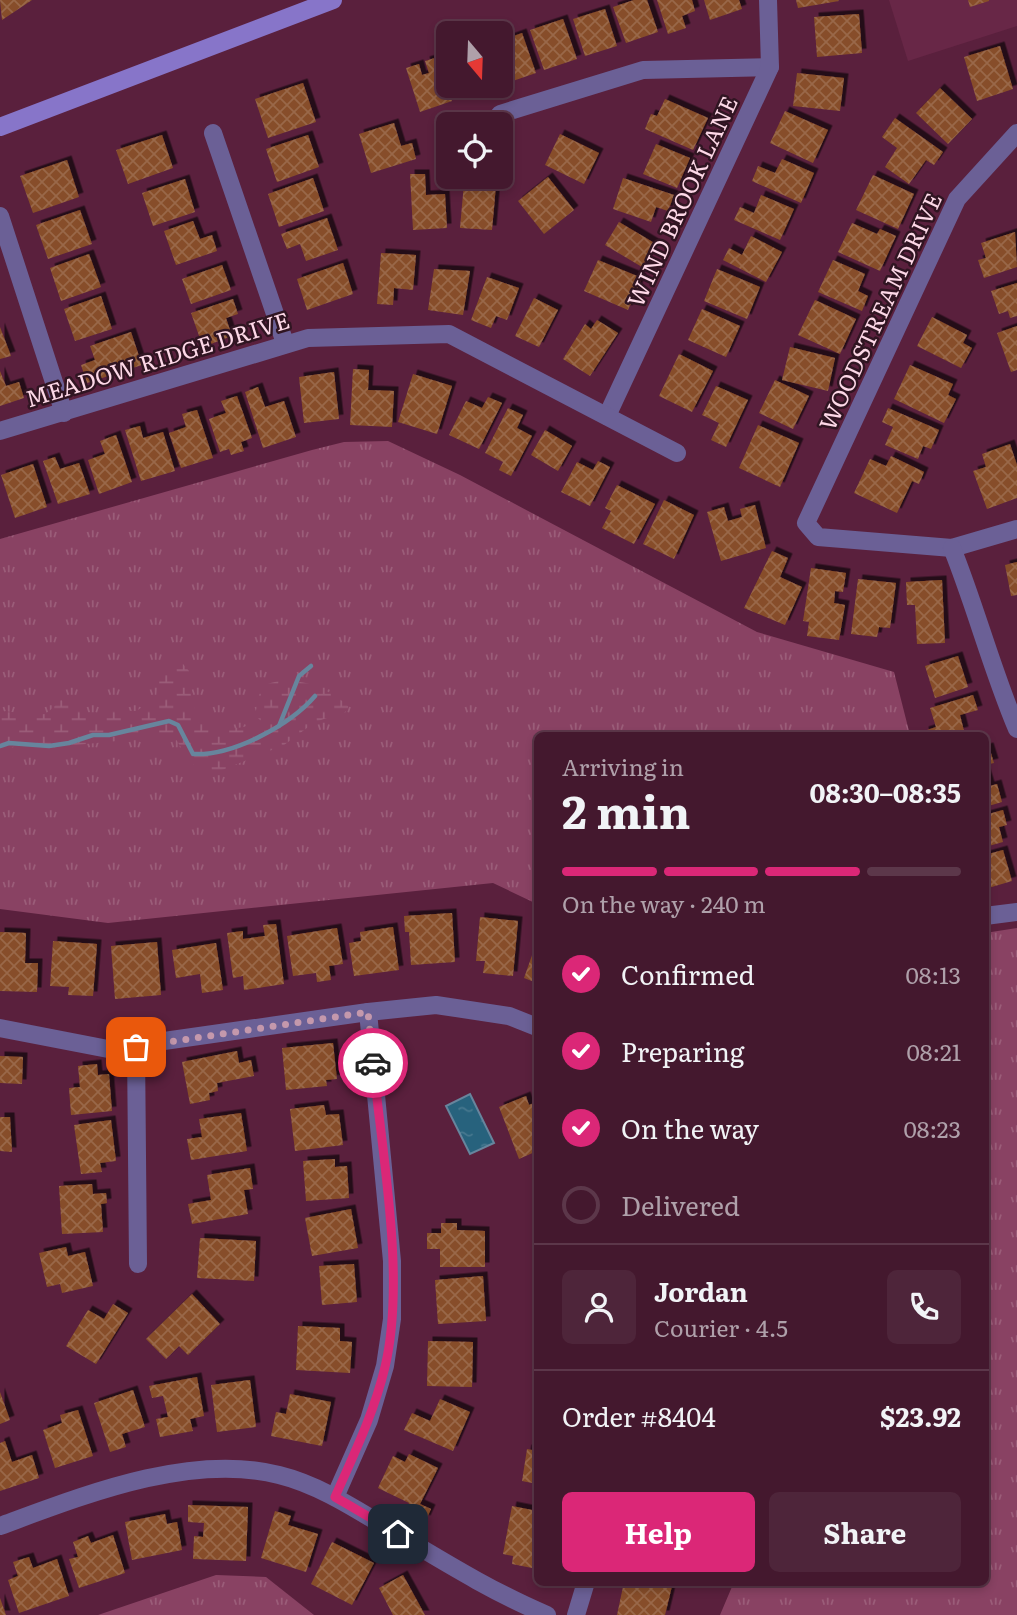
<!DOCTYPE html>
<meta charset="utf-8">
<style>
body{margin:0;font-family:Literata,serif;background:#4e253a;color:#f1f3f6;height:100vh;display:flex;flex-direction:column;font-size:26px;white-space:nowrap}
*{box-sizing:border-box;margin:0}
p{font-size:23px;color:#afa0aa}
.icon{flex:none;width:38px;height:38px;fill:none;stroke:currentColor;stroke-width:2;stroke-linecap:round;stroke-linejoin:round}
.map{position:relative;flex:1;overflow:hidden}
.details{position:absolute;left:534px;top:732px;width:455px;height:854px;display:flex;flex-direction:column;background:#44182e;border-radius:10px;box-shadow:0 4px 10px #0003,0 0 0 2px #5c374a}
.details>*{flex:none}
.needle{width:46px;rotate:161deg}
.buttons{position:absolute;left:436px;top:21px;display:grid;gap:14px}
.buttons a{display:grid;place-items:center;width:77px;height:77px;border-radius:10px;background:#44182e;box-shadow:0 4px 10px #0003,0 0 0 2px #5c374a;font-size:35px}
.pin{position:absolute;display:grid;place-items:center;width:60px;height:60px;color:#fff;margin:-30px;border-radius:14px;box-shadow:0 4px 10px #0006}
.courier{position:absolute;display:grid;place-items:center;width:70px;height:70px;margin:-35px;border:5px solid #db2777;border-radius:50%;background:#fff;color:#222;box-shadow:0 2px 9px #0007}
.overview em{font-style:normal;font-weight:700}
.overview div{display:flex;flex-direction:column-reverse}
.overview{display:flex;align-items:center;justify-content:space-between;height:119px;padding:0 28px}
h1{font-size:46px;font-weight:700;line-height:52px}
.bar{display:grid;grid-template-columns:repeat(4,1fr);gap:10px 7px;align-content:center;height:84px;padding:0 28px}
.bar i{height:9px;border-radius:5px;background:#5c374a}
.bar .on{background:#db2777}
.bar p{grid-column:span 4}
.line{display:flex;align-items:center;gap:18px;padding:0 28px;border-top:2px solid #5c374a}
.line div{flex:1}
.round{display:grid;place-items:center;flex:none;width:74px;height:74px;border-radius:10px;background:#4e253a}
ol{padding:0 28px;list-style:none}
li{display:flex;align-items:center;gap:21px;height:77px}
li p{margin-inline-start:auto}
li .icon{padding:7px;border-radius:50%;background:#db2777;color:#fff;stroke-width:4}
li:last-child{color:#afa0aa}
li i{width:38px;height:38px;border:4px solid #5c374a;border-radius:50%}
.primary-button{display:flex;gap:14px;margin-top:auto;padding:14px 28px}
.primary-button a{flex:1;height:80px;border-radius:10px;background:#db2777;color:#fff;font-size:28px;font-weight:700;line-height:80px;text-align:center}
.primary-button a+a{background:#4e253a;color:#f1f3f6}
.map>svg:first-child{display:block}
.built{fill:#682747}
.grass{fill:url(#grass-tufts)}
.wetland{fill:url(#wetland-marsh)}
.water{fill:url(#water-ripples);stroke:#67859d;stroke-width:2}
.lines{fill:none;stroke-linecap:round;stroke-linejoin:round}
.stream{stroke:#67859d;stroke-width:4.5}
.building{fill:url(#building-cross-hatch);filter:url(#shadow)}
.street{stroke:#6b6096;stroke-width:18}
.secondary{stroke:#8775c9;stroke-width:18}
.done{stroke:#c498ac;stroke-width:7;stroke-dasharray:0 12.6}
.route{stroke:#db2777;stroke-width:9}
.labels{text-anchor:middle;dominant-baseline:central;stroke-width:5;stroke-linejoin:round;paint-order:stroke}
.street-label{font-size:23px;fill:#fdd8e7;stroke:#301522}
</style>
<div class="map">
<svg width="1017" height="1615" viewBox="0 0 1017 1615">
<defs>
<pattern id="grass-tufts" width="24" height="20" patternUnits="userSpaceOnUse" patternTransform="scale(1.75)"><rect width="24" height="20" fill="#894263"/><path d="M3 7l-1-3M5 7V3M7 7l1-3M15 17l-1-3M17 17v-4M19 17l1-3" fill="none" stroke="#9b5d79"/></pattern>
<pattern id="wetland-marsh" width="20" height="14" patternUnits="userSpaceOnUse" patternTransform="scale(1.75)"><rect width="20" height="14" fill="#894263"/><path d="M1 5h8M5 5V1M11 12h8M15 12V8" fill="none" stroke="#9b5d79"/></pattern>
<pattern id="water-ripples" width="26" height="14" patternUnits="userSpaceOnUse" patternTransform="scale(1.75)"><rect width="26" height="14" fill="#27627d"/><path d="M2 4q2-2 4 0t4 0M15 11q2-2 4 0t4 0" fill="none" stroke="#47788f"/></pattern>
<pattern id="building-cross-hatch" width="8" height="8" patternUnits="userSpaceOnUse" patternTransform="scale(1.75)"><rect width="8" height="8" fill="#874e29"/><path d="M0 0l8 8M0 8l8-8" fill="none" stroke="#996748"/></pattern>
<filter id="shadow"><feDropShadow dx="4.5" dy="-4.5" stdDeviation="0" flood-color="#0009"/></filter>
</defs>
<rect width="100%" height="100%" fill="#5a203d"/>
<path class="built" d="M889,0H1017V26L908,61Z"/>
<g class="grass">
<path d="M388,441L460,475L757,632L894,672L910,735H537V904L493,883L108,923L0,909V539L312,450L344,442Z"/>
<path d="M1017,928V1615H720L734,1582H985V933Z"/>
<path d="M216,1575L266,1577L314,1615H98Z"/>
</g>
<path class="wetland" d="M183,664L189,671L196,721C216,731 240,731 261,721L255,715L261,687C289,672 328,686 349,707L345,712L315,722L284,745L210,775C190,769 184,751 174,736L163,733L127,740L45,748L20,745L0,750V714L5,711L32,715L46,714L61,700L77,710L95,714L105,710L136,711L156,699L159,671Z"/>
<path class="water" d="M470,1094L494,1143L470,1154L446,1106Z"/>
<g class="lines">
<g class="stream">
<path d="M279,726L299,676L311,666"/>
<path d="M0,746L9,743L49,746L69,743L93,735H109L169,721L178,725L193,754C233,756 290,725 315,696"/>
</g>
</g>
<g class="building">
<path d="M0,0H32L2,20Z"/>
<path d="M634,0H647L658,32L626,43L613,7Z"/>
<path d="M657,0H692L695,11L682,16L686,28L668,34Z"/>
<path d="M704,0H739L742,9L710,20Z"/>
<path d="M796,0H838L839,1L798,8Z"/>
<path d="M968,0H989V1L970,7Z"/>
<path d="M605,9L617,46L585,56L573,19Z"/>
<path d="M859,14L862,53L817,57L814,17Z"/>
<path d="M563,19L577,59L544,70L530,30Z"/>
<path d="M522,33L536,73L504,84L500,73V41Z"/>
<path d="M1000,46L1013,89L977,101L964,57Z"/>
<path d="M438,57L452,101L420,112L406,68L419,64L422,75L429,73L425,61Z"/>
<path d="M797,73L844,78L840,111L793,106Z"/>
<path d="M303,83L316,122L268,138L255,99Z"/>
<path d="M460,86H478L480,91L464,97Z"/>
<path d="M940,88L972,119L948,144L916,113Z"/>
<path d="M665,99L708,118L693,150L645,129L651,114L657,116Z"/>
<path d="M785,111L828,130L813,163L770,143Z"/>
<path d="M895,118L943,152L934,165L926,160L909,184L885,167L897,148L882,137Z"/>
<path d="M394,123L401,146L412,143L416,159L371,173L359,134Z"/>
<path d="M560,134L599,153L584,184L545,165Z"/>
<path d="M162,135L173,168L128,184L116,150Z"/>
<path d="M308,135L319,167L277,182L266,149Z"/>
<path d="M656,144L690,158L677,188L643,174Z"/>
<path d="M782,159L814,173L801,203L752,181L758,166L775,173Z"/>
<path d="M67,160L79,197L33,213L20,176Z"/>
<path d="M410,174H425L426,195L445,194L447,228L413,230Z"/>
<path d="M873,175L914,194L898,229L856,210Z"/>
<path d="M548,177L574,210L544,234L518,201Z"/>
<path d="M313,178L324,211L279,227L268,194Z"/>
<path d="M623,178L674,195L668,211L656,207L651,222L613,209Z"/>
<path d="M185,179L195,212L153,226L142,193Z"/>
<path d="M464,183L496,185L492,230L460,228Z"/>
<path d="M761,195L794,209L780,240L734,220L740,207L754,213Z"/>
<path d="M80,210L92,244L48,259L36,225Z"/>
<path d="M327,218L338,250L306,261L300,244L287,249L281,234Z"/>
<path d="M193,221L200,239L212,235L217,251L176,265L164,231Z"/>
<path d="M619,222L656,244L642,267L605,245Z"/>
<path d="M852,223L877,234L880,229L896,236L880,271L838,252Z"/>
<path d="M1015,232L1017,267L984,278L978,260L986,258L981,243Z"/>
<path d="M751,236L782,252L766,282L723,260L729,248L742,255Z"/>
<path d="M381,253L416,255L413,290L394,288L393,305L377,304Z"/>
<path d="M89,254L101,287L61,301L50,268Z"/>
<path d="M598,260L642,278L628,310L584,291Z"/>
<path d="M833,260L865,274L858,291L868,296L862,311L818,292Z"/>
<path d="M343,263L353,294L307,310L297,279Z"/>
<path d="M222,265L231,290L191,304L182,279Z"/>
<path d="M434,269L470,271L463,315L428,310Z"/>
<path d="M717,269L760,287L747,319L704,301Z"/>
<path d="M487,277L519,288L507,320L496,316L491,328L471,320Z"/>
<path d="M1017,283V316L1010,318L1008,311L999,314L991,291Z"/>
<path d="M101,296L112,329L75,341L64,309Z"/>
<path d="M534,298L558,310L539,347L515,336Z"/>
<path d="M233,299L238,314L226,318L232,336L203,347L191,313Z"/>
<path d="M815,300L856,319L840,354L798,335Z"/>
<path d="M702,309L740,326L726,357L688,340Z"/>
<path d="M932,317L967,335L963,343L972,348L961,368L917,346Z"/>
<path d="M597,320L618,333L590,376L563,359L585,324L591,329Z"/>
<path d="M1017,326V370L1011,372L997,333Z"/>
<path d="M0,327L11,356L0,359Z"/>
<path d="M131,332L142,365L87,383L81,365L95,360L90,346Z"/>
<path d="M790,347L835,358L828,391L782,380Z"/>
<path d="M679,354L713,371L692,412L659,396Z"/>
<path d="M910,365L953,384L948,395L956,399L944,423L894,399Z"/>
<path d="M353,369L369,370L368,390L394,391L392,427L350,425Z"/>
<path d="M0,371L6,386L19,382L24,398L0,406Z"/>
<path d="M334,372L339,419L304,423L299,377Z"/>
<path d="M413,374L452,386L437,434L398,422Z"/>
<path d="M775,380L809,396L793,429L759,413Z"/>
<path d="M716,386L748,400L726,447L711,440L719,423L702,415Z"/>
<path d="M258,387L265,407L284,401L296,437L263,448L245,392Z"/>
<path d="M237,396L252,438L241,442L244,451L231,455L229,449L220,452L209,419L226,413L221,401Z"/>
<path d="M488,397L502,403L479,449L449,435L466,401L482,408Z"/>
<path d="M508,408L523,415L517,428L532,436L511,476L499,470L503,462L485,453Z"/>
<path d="M888,408L939,430L931,449L923,446L918,459L885,445L893,427L882,422Z"/>
<path d="M197,410L213,458L181,468L169,433L186,427L182,414Z"/>
<path d="M758,425L799,443L780,487L739,468Z"/>
<path d="M140,426L143,438L163,432L175,471L141,481L125,430Z"/>
<path d="M545,430L572,446L558,471L531,455Z"/>
<path d="M116,435L132,482L99,494L88,460L105,454L100,441Z"/>
<path d="M1010,444L1017,465V498L987,509L973,471L986,467L982,454Z"/>
<path d="M891,456L924,472L919,484L912,481L897,513L854,493L870,459L886,466Z"/>
<path d="M55,457L60,469L79,463L90,494L58,504L43,461Z"/>
<path d="M598,461L610,467L590,506L561,492L577,462L593,470Z"/>
<path d="M33,464L47,507L15,518L1,475Z"/>
<path d="M617,485L655,504L634,544L602,528L611,511L605,508Z"/>
<path d="M664,500L694,515L674,559L643,544Z"/>
<path d="M755,505L766,548L721,561L707,512L724,507L728,521L742,517L740,509Z"/>
<path d="M772,551L788,558L780,577L802,587L785,625L744,608Z"/>
<path d="M1017,562V595L1011,596L1005,565Z"/>
<path d="M811,568L846,573L843,592L835,591L834,603L845,605L839,640L807,636L809,622L803,621Z"/>
<path d="M858,579L896,583L890,628L879,627L877,637L851,634Z"/>
<path d="M942,580L945,643L917,644L915,605H907L906,582Z"/>
<path d="M958,656L968,687L935,698L925,666Z"/>
<path d="M973,695L978,710L960,715L964,731L950,735H925L924,731L936,727L930,708Z"/>
<path d="M989,747L994,763L985,765V748Z"/>
<path d="M986,773L990,786L997,784L1002,802L985,807Z"/>
<path d="M1003,810L1007,825L999,827L1003,842L985,847V815Z"/>
<path d="M1003,850L1012,881L985,889V855Z"/>
<path d="M452,913L455,962L411,965L409,932H405L404,916Z"/>
<path d="M480,917L518,921L513,976L483,973L485,961H476Z"/>
<path d="M276,924L284,984L244,990L243,976L233,978L227,933L243,931V939L265,936L263,925Z"/>
<path d="M393,927L399,970L354,976L349,943L361,941L360,932Z"/>
<path d="M337,928L343,964L329,966L331,980L317,982L316,973L293,976L287,936Z"/>
<path d="M0,932L26,933L25,963H38L37,992L0,991Z"/>
<path d="M53,941L97,944L93,996L68,995L69,987L50,986Z"/>
<path d="M537,941V983L524,978Z"/>
<path d="M157,942L161,995L115,999L111,946Z"/>
<path d="M216,943L223,990L202,993L200,974L176,978L172,950Z"/>
<path d="M333,1043L337,1079L326,1080L327,1086L286,1090L282,1048Z"/>
<path d="M237,1051L239,1063L251,1060L254,1076L217,1083L218,1091L209,1093L210,1100L190,1104L182,1062Z"/>
<path d="M0,1056L23,1057L22,1084L0,1083Z"/>
<path d="M97,1064L98,1075L109,1074L112,1111L71,1115L69,1088L80,1087L78,1066Z"/>
<path d="M526,1096L529,1105L534,1103L537,1111V1151L519,1159L499,1107Z"/>
<path d="M324,1105L326,1115L339,1114L343,1145L295,1151L290,1109Z"/>
<path d="M241,1113L247,1151L191,1160L187,1139L202,1137L199,1119Z"/>
<path d="M0,1117H10L12,1152L0,1151Z"/>
<path d="M111,1120L116,1161L100,1163L102,1172L81,1174L74,1125Z"/>
<path d="M335,1159V1167L347,1166L349,1198L306,1201L303,1161Z"/>
<path d="M250,1168L253,1189L244,1190L248,1214L192,1224L188,1204L211,1200L207,1175Z"/>
<path d="M92,1184L93,1194L106,1193L107,1203L101,1204L103,1232L62,1234L59,1186Z"/>
<path d="M351,1209L358,1248L312,1256L305,1218Z"/>
<path d="M441,1223H457V1230L485,1231V1267H440V1249H427V1233H441Z"/>
<path d="M200,1238L256,1241L254,1281L197,1278Z"/>
<path d="M66,1247L68,1256L85,1252L93,1286L62,1293L60,1284L47,1287L39,1253Z"/>
<path d="M354,1264L357,1302L322,1305L319,1266Z"/>
<path d="M483,1276L486,1321L438,1324L435,1280Z"/>
<path d="M192,1294L220,1324L188,1355L179,1346L166,1359L146,1339Z"/>
<path d="M113,1304L128,1313L96,1364L66,1346L88,1310L104,1319Z"/>
<path d="M298,1326L340,1328V1341L352,1342L350,1373L296,1370Z"/>
<path d="M428,1341L473,1342L472,1387L427,1386Z"/>
<path d="M197,1377L204,1416L190,1419L193,1431L160,1437L156,1419L168,1417L163,1396L152,1398L149,1386Z"/>
<path d="M250,1380L256,1427L217,1432L211,1385Z"/>
<path d="M133,1390L145,1427L122,1434L126,1447L110,1452L94,1403Z"/>
<path d="M0,1392L10,1420L0,1424Z"/>
<path d="M290,1394L331,1402L322,1446L271,1436L276,1412L286,1414Z"/>
<path d="M440,1399L470,1412L453,1451L404,1430L412,1413L430,1421Z"/>
<path d="M78,1410L93,1456L55,1468L43,1430L62,1423L60,1415Z"/>
<path d="M5,1441L12,1462L32,1455L39,1478L0,1491V1443Z"/>
<path d="M527,1449L537,1451V1484L522,1481Z"/>
<path d="M409,1454L438,1468L420,1504L431,1509L426,1520L406,1511L409,1503L378,1488L393,1456L405,1462Z"/>
<path d="M188,1505L248,1507L246,1561L193,1559L194,1536L203,1537L204,1523L188,1522Z"/>
<path d="M512,1506L537,1511V1557H534L532,1568L512,1564L513,1556L503,1554Z"/>
<path d="M275,1511L291,1516L288,1525L318,1534L306,1572L261,1558Z"/>
<path d="M165,1514L167,1524L177,1522L182,1550L132,1560L125,1522Z"/>
<path d="M113,1535L125,1573L79,1588L69,1559L78,1557L73,1542L88,1536L91,1543Z"/>
<path d="M332,1542L374,1563L352,1605L311,1584Z"/>
<path d="M29,1557L33,1568L57,1559L69,1596L19,1613L8,1580L18,1576L13,1562Z"/>
<path d="M403,1575L425,1615H393L379,1588Z"/>
<path d="M624,1582H673L665,1615H617Z"/>
<path d="M0,1598L6,1615H0Z"/>
</g>
<g class="lines">
<g class="street">
<path d="M500,114L643,70L770,67"/>
<path d="M213,133L285,343"/>
<path d="M1017,133L957,199L806,523L818,537L952,548L1017,529"/>
<path d="M0,216L64,413"/>
<path d="M607,416L770,67L768,0"/>
<path d="M0,431L308,338L449,334L677,453"/>
<path d="M952,548C976,608 992,670 1017,729"/>
<path d="M985,916L1017,912"/>
<path d="M0,1028L108,1049L368,1012L436,1005L509,1016L537,1027"/>
<path d="M136,1047L138,1264"/>
<path d="M335,1497L369,1420L385,1366L392,1319V1261L368,1012"/>
<path d="M0,1526C82,1496 190,1452 279,1475C316,1484 351,1506 384,1526C438,1558 490,1591 547,1615"/>
<path d="M576,1615L586,1582"/>
</g>
<path class="secondary" d="M0,127L333,0"/>
</g>
<g class="lines">
<path class="done" d="M136,1047L368,1012L373,1063"/>
<path class="route" d="M373,1063C382,1154 406,1279 385,1367C374,1413 354,1454 335,1497L398,1534"/>
</g>
<g class="labels">
<g class="street-label">
<text transform="translate(681 201) rotate(-65)">WIND BROOK LANE</text>
<text transform="translate(879 311) rotate(-65)">WOODSTREAM DRIVE</text>
<text transform="translate(157 358) rotate(-17)">MEADOW RIDGE DRIVE</text>
</g>
</g>
</svg>
<div class="buttons">
<a><svg class="needle" viewBox="-14 -14 28 28"><path d="M0-13l5 13h-10z" fill="#e53935"/><path d="M0 13l5-13h-10z" fill="#afa0aa"/></svg></a>
<a><svg class="icon" aria-label="locate" viewBox="0 0 24 24"><circle cx="12" cy="12" r="6"/><path d="M12 2v4M12 18v4M2 12h4M18 12h4"/></svg></a>
</div>
<div class="pin" style="left:136px;top:1047px;background:#ea580c"><svg class="icon" aria-label="bag" viewBox="0 0 24 24"><path d="M5 8h14l-1 12H6zM9 8a3 3 0 0 1 6 0"/></svg></div>
<div class="pin" style="left:398px;top:1534px;background:#1f2937"><svg class="icon" aria-label="home" viewBox="0 0 24 24"><path d="M3 11l9-7 9 7M6 9v11h12V9"/></svg></div>
<div class="courier" style="left:373px;top:1063px"><svg class="icon" aria-label="car" viewBox="0 0 24 24"><path d="M5 17H2v-5l4-1 3-4h7l3 4 3 1v5h-3M9 17h6M6 11h13"/><circle cx="7" cy="17" r="2"/><circle cx="17" cy="17" r="2"/></svg></div>
<section class="details">
<div class="overview"><div><h1>2 min</h1><p>Arriving in</p></div><em>08:30–08:35</em></div>
<div class="bar"><i class="on"></i><i class="on"></i><i class="on"></i><i></i><p>On the way · 240 m</p></div>
<ol>
<li><svg class="icon" aria-label="check" viewBox="0 0 24 24"><path d="M5 12l5 5 9-10"/></svg>Confirmed<p>08:13</p></li>
<li><svg class="icon" aria-label="check" viewBox="0 0 24 24"><path d="M5 12l5 5 9-10"/></svg>Preparing<p>08:21</p></li>
<li><svg class="icon" aria-label="check" viewBox="0 0 24 24"><path d="M5 12l5 5 9-10"/></svg>On the way<p>08:23</p></li>
<li><i></i>Delivered</li>
</ol>
<div class="line" style="height:126px"><a class="round"><svg class="icon" aria-label="person" viewBox="0 0 24 24"><circle cx="12" cy="8" r="4"/><path d="M4 21q1-7 8-7t8 7"/></svg></a><div><b>Jordan</b><p>Courier · 4.5</p></div><a class="round"><svg class="icon" aria-label="phone" viewBox="0 0 24 24"><path d="M5 4h4l2 5-3 2q2 4 5 5l2-3 5 2v4C11 20 4 13 5 4z"/></svg></a></div>
<div class="line" style="height:91px"><div>Order #8404</div><b>$23.92</b></div>
<div class="primary-button"><a>Help</a><a>Share</a></div>
</section>
</div>
